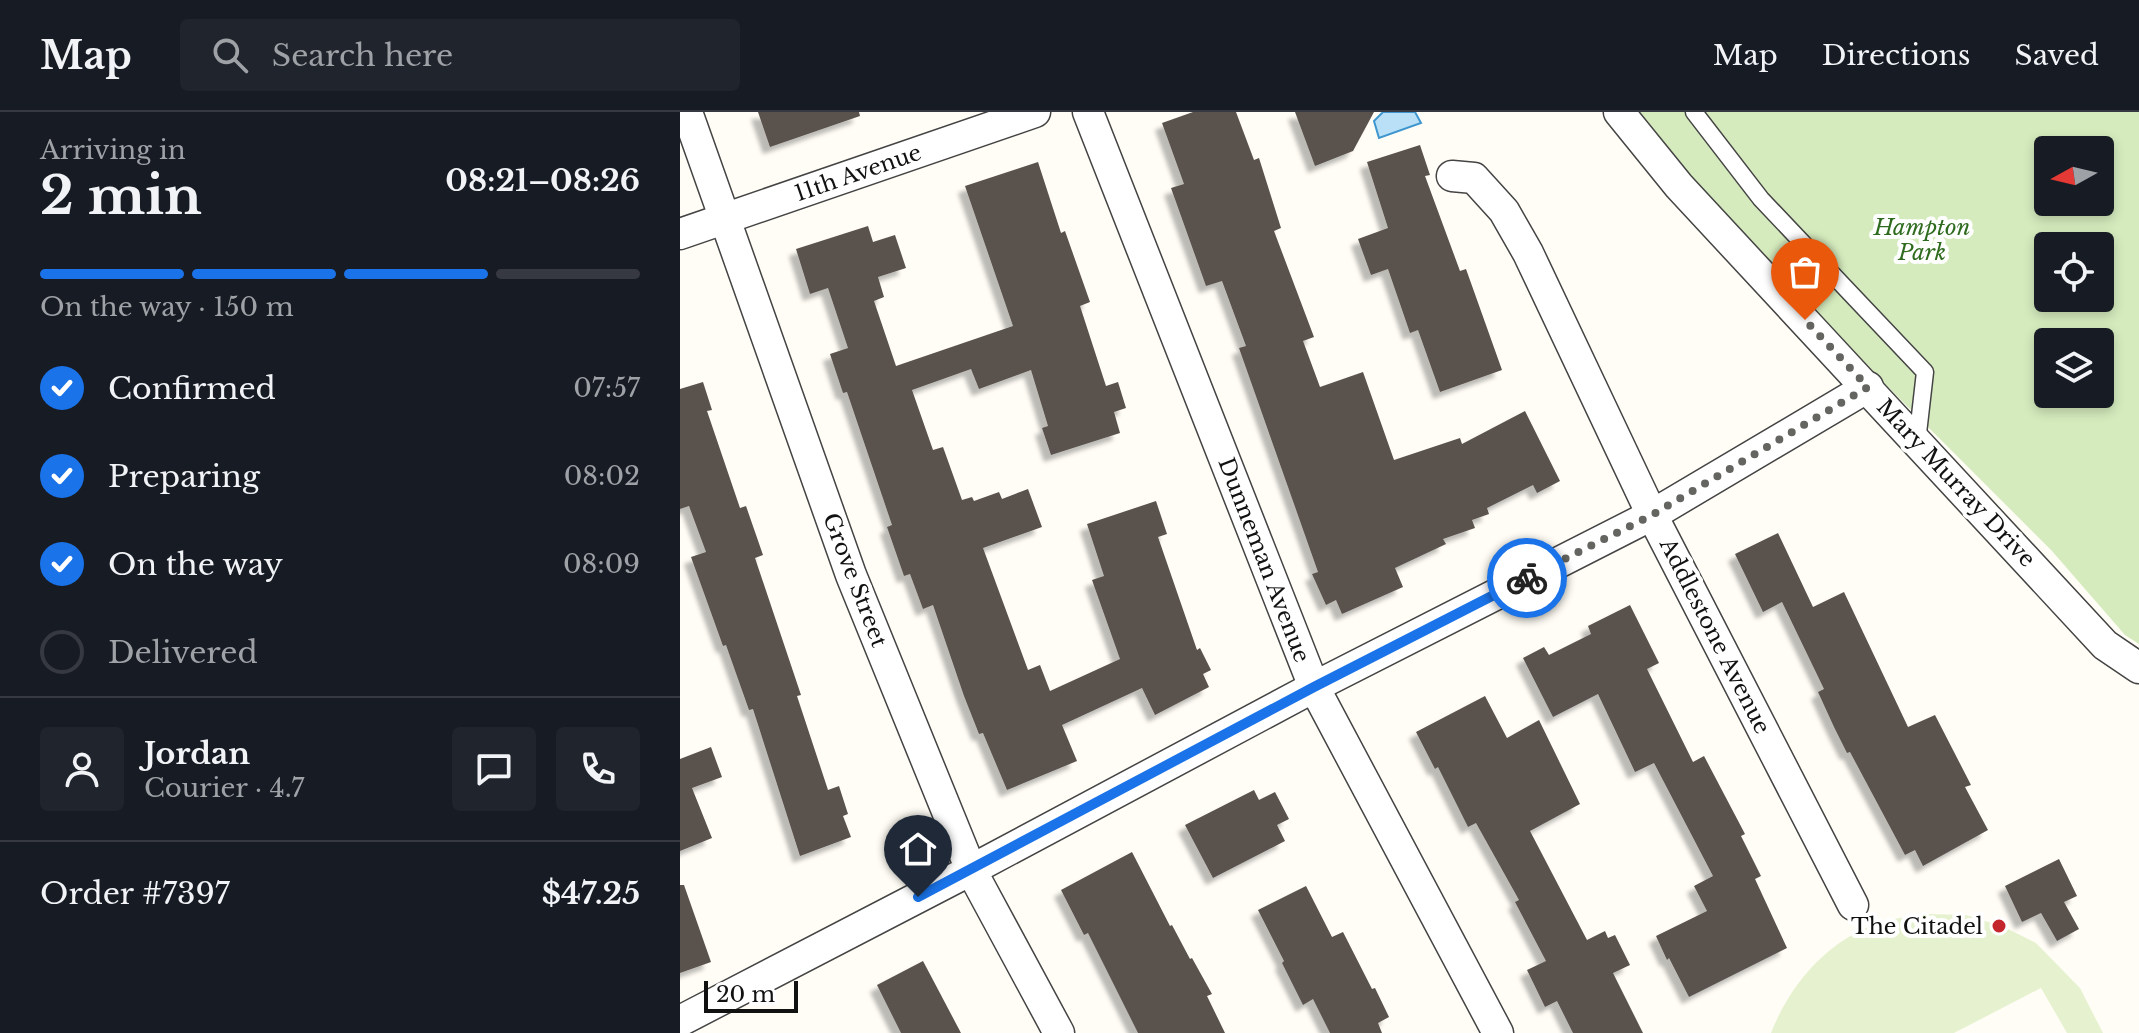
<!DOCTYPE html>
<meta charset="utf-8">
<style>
body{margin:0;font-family:"Libre Baskerville",serif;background:#20242c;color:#f1f3f6;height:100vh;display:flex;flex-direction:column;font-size:30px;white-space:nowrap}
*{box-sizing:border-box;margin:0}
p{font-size:26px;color:#9ea1a6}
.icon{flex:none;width:44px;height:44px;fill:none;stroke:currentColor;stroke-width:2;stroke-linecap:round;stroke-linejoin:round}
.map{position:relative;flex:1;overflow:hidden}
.panel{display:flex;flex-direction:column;background:#171b24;width:680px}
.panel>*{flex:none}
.needle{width:52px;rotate:262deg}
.controls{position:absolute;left:1354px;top:24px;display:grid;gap:16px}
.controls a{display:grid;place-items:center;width:80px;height:80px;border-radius:8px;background:#171b24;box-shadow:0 4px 12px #0003;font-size:40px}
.scale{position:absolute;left:24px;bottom:20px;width:94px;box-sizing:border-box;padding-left:8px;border:4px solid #111;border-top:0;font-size:22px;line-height:28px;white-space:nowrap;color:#111;-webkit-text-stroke:6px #fff;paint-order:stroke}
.pin{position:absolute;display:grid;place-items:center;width:68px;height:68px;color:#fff;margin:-82px -34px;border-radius:50% 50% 50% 0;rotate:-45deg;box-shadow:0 0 8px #0007}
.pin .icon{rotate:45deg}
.courier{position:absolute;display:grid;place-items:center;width:80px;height:80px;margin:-40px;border:6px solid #1a73e8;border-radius:50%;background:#fff;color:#222;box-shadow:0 2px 10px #0007}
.summary em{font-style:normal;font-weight:700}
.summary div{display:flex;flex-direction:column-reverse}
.summary{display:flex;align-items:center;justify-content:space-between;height:136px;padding:0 40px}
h1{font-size:52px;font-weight:700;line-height:60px}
.bar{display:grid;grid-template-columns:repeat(4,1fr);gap:12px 8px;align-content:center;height:96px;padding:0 40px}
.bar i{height:10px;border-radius:6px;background:#363941}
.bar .on{background:#1a73e8}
.bar p{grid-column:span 4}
.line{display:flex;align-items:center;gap:20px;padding:0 40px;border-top:2px solid #363941}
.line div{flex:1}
.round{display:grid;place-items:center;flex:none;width:84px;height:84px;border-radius:8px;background:#20242c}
ol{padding:0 40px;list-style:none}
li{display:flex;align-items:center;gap:24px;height:88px}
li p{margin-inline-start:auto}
li .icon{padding:8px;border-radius:50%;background:#1a73e8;color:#fff;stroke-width:4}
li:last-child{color:#9ea1a6}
li i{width:44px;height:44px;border:4px solid #363941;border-radius:50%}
header{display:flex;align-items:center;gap:48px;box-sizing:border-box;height:112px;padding:0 40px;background:#171b24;border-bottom:2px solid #363941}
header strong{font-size:38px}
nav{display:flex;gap:44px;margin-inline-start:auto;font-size:28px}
.search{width:560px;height:72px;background:#20242c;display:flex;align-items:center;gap:20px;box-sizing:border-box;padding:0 28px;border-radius:8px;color:#9ea1a6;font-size:30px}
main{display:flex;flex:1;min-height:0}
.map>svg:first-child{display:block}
.green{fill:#d5ebbd;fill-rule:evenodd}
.pitch{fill:#e6f2cf}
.water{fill:#b9e0f7;stroke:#3f96cf;stroke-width:2}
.building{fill:#5a524d;filter:url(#shadow)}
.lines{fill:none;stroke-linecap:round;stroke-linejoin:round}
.service-casing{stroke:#444;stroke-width:19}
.minor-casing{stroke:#444;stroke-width:33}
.service{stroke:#fff;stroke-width:16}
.minor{stroke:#fff;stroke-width:30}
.done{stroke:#646461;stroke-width:8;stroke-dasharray:0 14.4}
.route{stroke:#1a73e8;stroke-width:10}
.poi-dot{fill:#c4262e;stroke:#fff;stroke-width:3}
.labels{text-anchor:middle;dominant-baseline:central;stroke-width:8;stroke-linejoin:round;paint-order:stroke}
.street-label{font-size:22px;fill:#111;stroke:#fff}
.park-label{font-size:22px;font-style:italic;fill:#2f6b1f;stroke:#fff}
.poi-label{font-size:22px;fill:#111;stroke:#fff;text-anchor:end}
</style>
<header>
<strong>Map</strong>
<div class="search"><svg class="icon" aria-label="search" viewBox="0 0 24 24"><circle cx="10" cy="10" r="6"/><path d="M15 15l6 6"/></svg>Search here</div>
<nav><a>Map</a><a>Directions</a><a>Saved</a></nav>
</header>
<main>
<section class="panel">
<div class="summary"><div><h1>2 min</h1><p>Arriving in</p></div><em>08:21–08:26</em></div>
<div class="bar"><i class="on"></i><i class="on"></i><i class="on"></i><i></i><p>On the way · 150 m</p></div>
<ol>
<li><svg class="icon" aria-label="check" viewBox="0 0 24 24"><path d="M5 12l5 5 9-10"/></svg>Confirmed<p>07:57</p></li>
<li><svg class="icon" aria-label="check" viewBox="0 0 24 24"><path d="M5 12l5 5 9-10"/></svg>Preparing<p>08:02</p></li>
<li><svg class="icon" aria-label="check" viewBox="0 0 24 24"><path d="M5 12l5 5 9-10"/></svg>On the way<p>08:09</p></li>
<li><i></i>Delivered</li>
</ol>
<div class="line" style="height:144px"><a class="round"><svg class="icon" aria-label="person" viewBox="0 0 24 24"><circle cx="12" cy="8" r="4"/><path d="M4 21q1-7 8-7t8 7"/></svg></a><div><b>Jordan</b><p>Courier · 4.7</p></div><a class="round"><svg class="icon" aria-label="chat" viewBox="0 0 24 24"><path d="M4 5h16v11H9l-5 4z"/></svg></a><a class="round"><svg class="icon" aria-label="phone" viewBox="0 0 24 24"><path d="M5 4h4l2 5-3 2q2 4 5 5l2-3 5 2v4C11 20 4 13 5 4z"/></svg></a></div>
<div class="line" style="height:104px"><div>Order #7397</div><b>$47.25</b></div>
</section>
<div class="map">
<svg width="1459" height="921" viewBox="0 0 1459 921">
<defs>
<filter id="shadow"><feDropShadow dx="-7" dy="7" stdDeviation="2" flood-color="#0004"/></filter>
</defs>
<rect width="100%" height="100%" fill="#fffdf5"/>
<path class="green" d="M956,0H1459V532L1445,523L1372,439L1205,272L1038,96ZM1368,38H1420V90H1368ZM1368,134H1420V186H1368ZM1368,230H1420V282H1368Z"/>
<path class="pitch" d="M1248,802L1286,803L1324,815L1356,831L1400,876L1423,921H1387L1361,876L1274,921H1091C1111,869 1154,821 1210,808C1223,805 1235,804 1248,802Z"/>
<path class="water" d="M703,0H735L741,11L699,26L694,9Z"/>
<g class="building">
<path d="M78,0H179L180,4L90,35Z"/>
<path d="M513,0H556L574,48L579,46L601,116L594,119L634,225L623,229L640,275L683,260L714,348L780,326L782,332L845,299L880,369L857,381L853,373L807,396L809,402L792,408L795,416L763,427L766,432L715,456L723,475L662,502L656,488L646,493L632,462L638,460L559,236L566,234L542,169L526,174L491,76L504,72L482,11Z"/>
<path d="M615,0H694L673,39L635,54Z"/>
<path d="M740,33L750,63L745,64L780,159L786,157L822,258L760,280L738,218L730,221L708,157L691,163L678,127L708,116L687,50Z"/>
<path d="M358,50L381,121L385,119L410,190L400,194L426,274L438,270L446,296L434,300L440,321L371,343L362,316L368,314L351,258L299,277L291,257L232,278L253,338L263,335L282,388L292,385L294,389L319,380L322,387L348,377L362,415L303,436L348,558L360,553L370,579L440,547L412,468L424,464L407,412L476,389L487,422L478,425L517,538L520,536L531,558L523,562L529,575L475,603L462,576L382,613L397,649L327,678L303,621L299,622L284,584L253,493L243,497L230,462L224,464L207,415L212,413L167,280L163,281L150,242L168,236L148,176L130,182L116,137L188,114L193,130L215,123L226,156L198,165L204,185L194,189L216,254L333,214L285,74Z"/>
<path d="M23,270L32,298L27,299L60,396L66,394L83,443L75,446L121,583L117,584L148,678L159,674L168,702L163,704L171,725L120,744L73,597L69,598L46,533L43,534L11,445L26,440L9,394L0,397V277Z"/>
<path d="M1098,421L1133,495L1164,480L1228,615L1255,603L1291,673L1285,675L1308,718L1243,754L1235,738L1225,743L1170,640L1167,641L1154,615L1138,580L1144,577L1102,490L1083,500L1055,442Z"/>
<path d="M950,493L979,551L967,557L1013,650L1024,644L1065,722L1061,724L1081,764L1075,767L1107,836L1009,885L989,846L987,848L976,824L1027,799L1014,774L1033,764L974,651L955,660L918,582L873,605L843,546L864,535L869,543L911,522L908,514Z"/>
<path d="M805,584L827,626L859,608L900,692L850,719L907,828L925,819L928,826L935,823L950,853L933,861L963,921H893L877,889L865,895L847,858L866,849L835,790L839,788L796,711L788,715L758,655L755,657L736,620Z"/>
<path d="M31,635L42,665L12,676L32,726L0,739V647Z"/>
<path d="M574,678L579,688L595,680L609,707L597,713L605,729L533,766L505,713Z"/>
<path d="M452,740L490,814L492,813L510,847L512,846L532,882L527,884L545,921H458L408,821L404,823L381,778Z"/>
<path d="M1379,747L1397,784L1384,790L1399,817L1377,829L1361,801L1342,810L1325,774Z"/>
<path d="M0,773H4L31,850L0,861Z"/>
<path d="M626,774L652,825L663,820L692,877L695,876L709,905L698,911L702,921H650L633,887L623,893L602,851L604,849L578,798Z"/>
<path d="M243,849L281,921H221L197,873Z"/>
</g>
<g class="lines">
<defs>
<path id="service" d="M1014,0L1081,87L1245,260L1237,330"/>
<g id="minor">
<path d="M7,0L171,463L291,758L379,921"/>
<path d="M408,0L634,575L818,921"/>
<path d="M939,0L999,74L1425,533L1459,556"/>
<path d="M772,64L794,66L824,99L848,141L972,403L1173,793"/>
<path d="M0,122L355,0"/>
<path d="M0,909L291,758L634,575L972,403L1188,275"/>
</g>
</defs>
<use href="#service" class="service-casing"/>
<use href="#minor" class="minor-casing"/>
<use href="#service" class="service"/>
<use href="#minor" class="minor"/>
</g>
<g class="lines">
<path class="done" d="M847,466L972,403L1188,275L1125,208"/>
<path class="route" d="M238,785L634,575L847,466"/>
</g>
<circle class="poi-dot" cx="1319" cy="814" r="8"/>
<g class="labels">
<g class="street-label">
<text transform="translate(178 61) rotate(-19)">11th Avenue</text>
<text transform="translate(1276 371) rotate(47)">Mary Murray Drive</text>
<text transform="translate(584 448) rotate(69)">Dunneman Avenue</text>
<text transform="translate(175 468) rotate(69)">Grove Street</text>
<text transform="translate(1035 524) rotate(63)">Addlestone Avenue</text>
</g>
<g class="park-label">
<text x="1242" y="115">Hampton<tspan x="1242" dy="25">Park</tspan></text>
</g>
<g class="poi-label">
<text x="1303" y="814">The Citadel</text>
</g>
</g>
</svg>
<div class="controls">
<a><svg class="needle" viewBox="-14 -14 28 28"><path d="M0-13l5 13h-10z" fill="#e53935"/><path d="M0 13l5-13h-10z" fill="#9ea1a6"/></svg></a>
<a><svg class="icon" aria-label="locate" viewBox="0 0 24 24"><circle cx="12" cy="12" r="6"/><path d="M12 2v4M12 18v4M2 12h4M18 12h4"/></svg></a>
<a><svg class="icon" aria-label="layers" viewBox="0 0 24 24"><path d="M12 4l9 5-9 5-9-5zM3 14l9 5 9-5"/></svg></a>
</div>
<div class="scale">20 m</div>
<div class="pin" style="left:1125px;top:208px;background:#ea580c"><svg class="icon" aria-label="bag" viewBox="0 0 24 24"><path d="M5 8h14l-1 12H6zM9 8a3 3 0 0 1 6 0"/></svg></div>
<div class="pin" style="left:238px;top:785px;background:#1f2937"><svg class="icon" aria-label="home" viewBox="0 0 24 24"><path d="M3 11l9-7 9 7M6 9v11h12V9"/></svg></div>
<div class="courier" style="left:847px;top:466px"><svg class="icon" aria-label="bike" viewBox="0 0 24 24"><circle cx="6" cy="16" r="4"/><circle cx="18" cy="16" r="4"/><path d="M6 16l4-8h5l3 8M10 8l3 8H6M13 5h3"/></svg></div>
</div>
</main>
